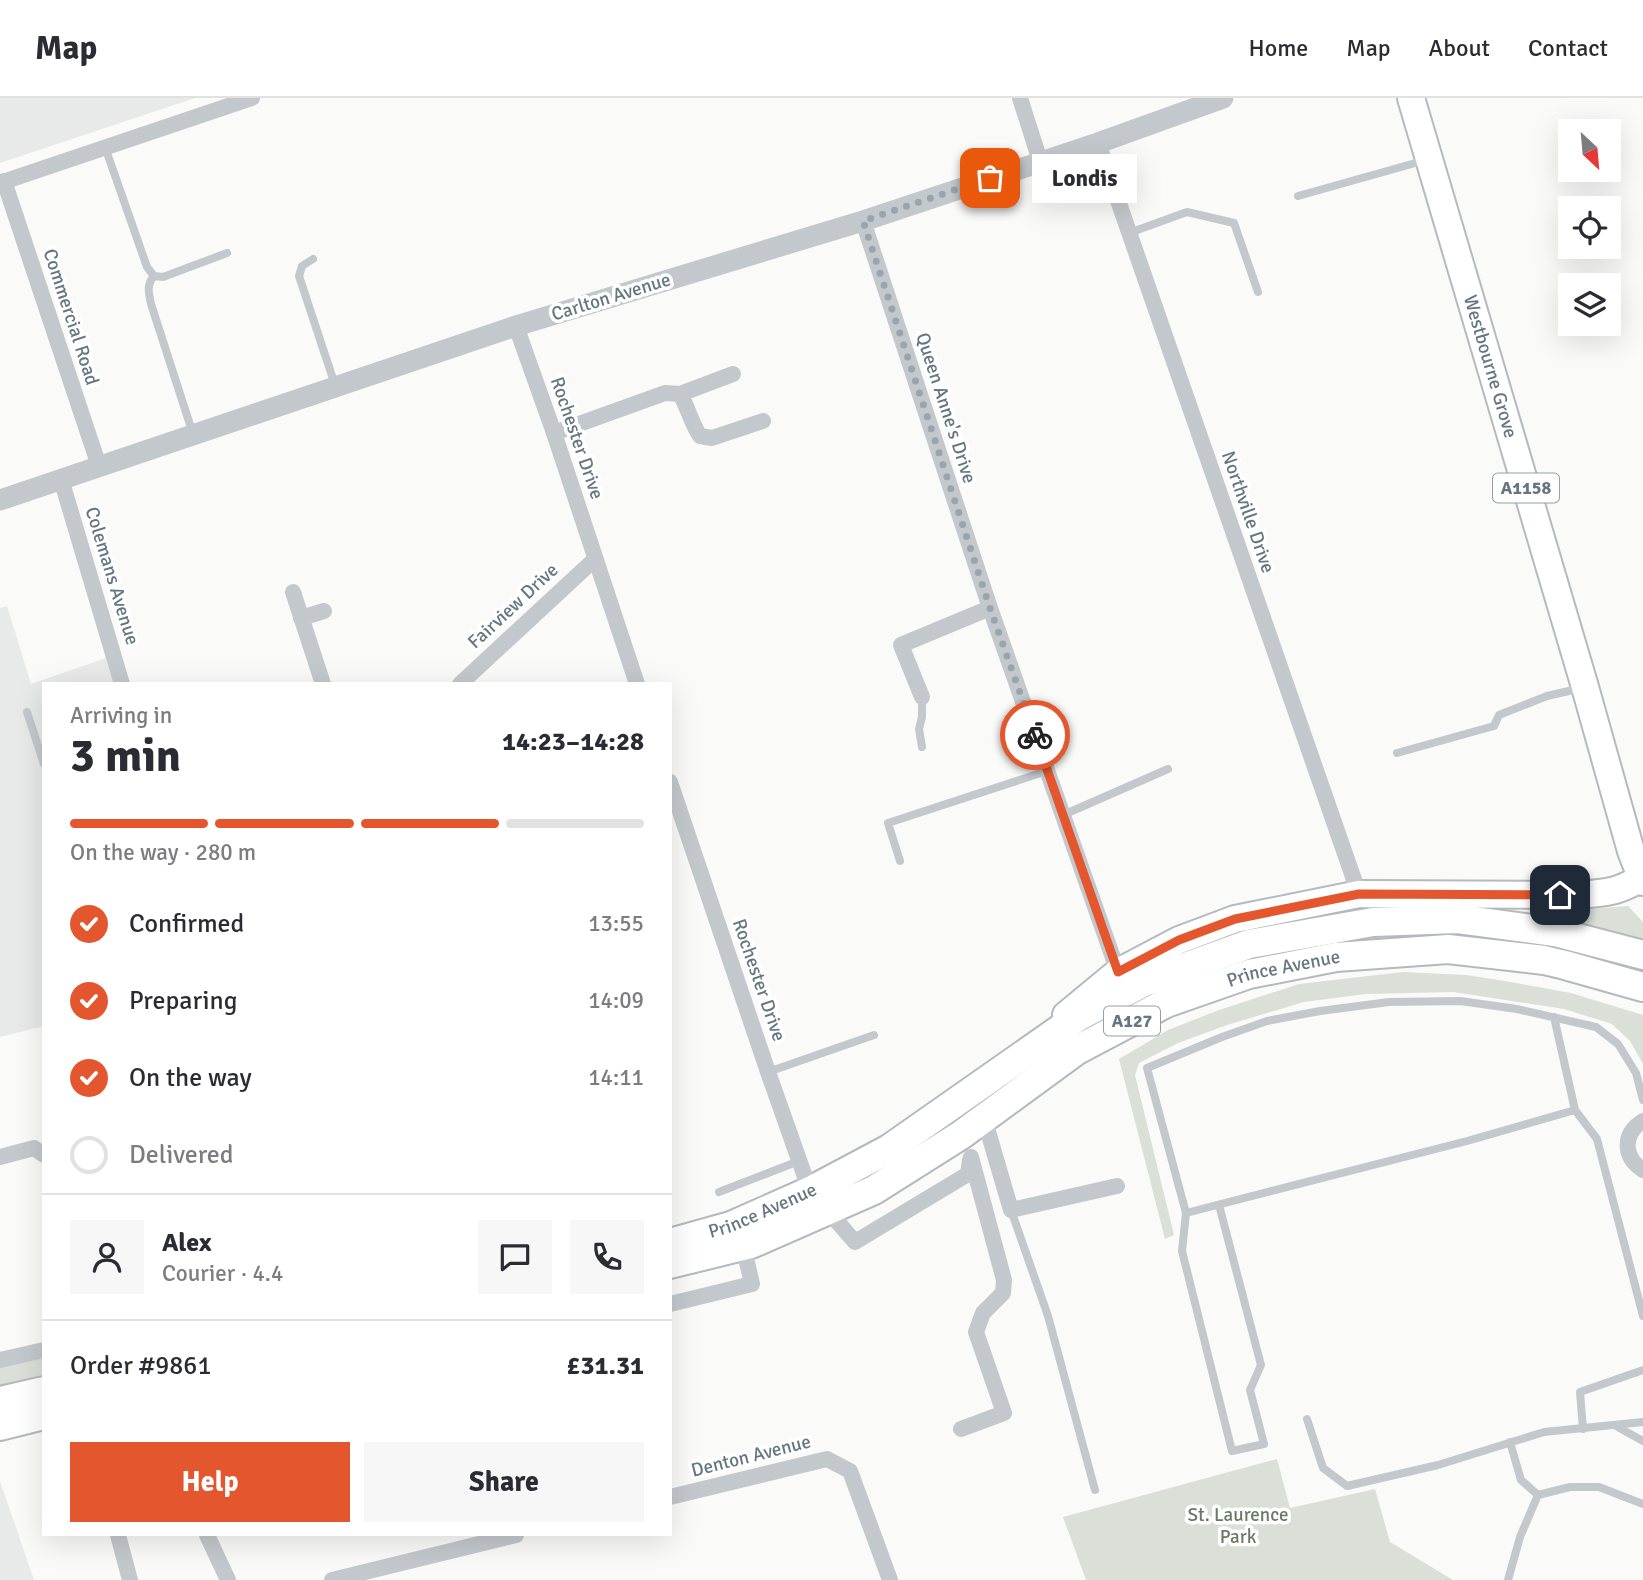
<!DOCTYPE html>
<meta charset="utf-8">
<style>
body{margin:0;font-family:Signika,sans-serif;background:#f7f7f7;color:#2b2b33;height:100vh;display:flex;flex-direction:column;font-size:26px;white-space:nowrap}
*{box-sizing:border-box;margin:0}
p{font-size:23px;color:#7c7c81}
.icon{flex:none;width:38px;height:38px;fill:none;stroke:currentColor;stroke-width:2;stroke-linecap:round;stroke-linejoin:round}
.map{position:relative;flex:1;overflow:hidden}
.panel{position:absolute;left:42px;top:584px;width:630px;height:854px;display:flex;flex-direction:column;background:#fff;border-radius:0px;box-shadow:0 7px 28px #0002}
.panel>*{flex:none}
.needle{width:46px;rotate:154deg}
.fabs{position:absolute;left:1558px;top:21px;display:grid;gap:14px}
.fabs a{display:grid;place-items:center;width:63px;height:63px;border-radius:0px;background:#fff;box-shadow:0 7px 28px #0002;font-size:35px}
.pin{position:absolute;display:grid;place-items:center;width:60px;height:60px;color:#fff;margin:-30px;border-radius:14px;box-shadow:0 4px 10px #0006}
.courier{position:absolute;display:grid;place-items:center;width:70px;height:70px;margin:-35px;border:5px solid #e4572e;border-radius:50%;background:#fff;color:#222;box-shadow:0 2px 9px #0007}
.bubble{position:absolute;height:49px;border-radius:0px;background:#fff;box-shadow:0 7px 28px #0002;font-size:23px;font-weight:800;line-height:49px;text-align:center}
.overview em{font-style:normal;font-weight:800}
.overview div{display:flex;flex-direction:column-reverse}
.overview{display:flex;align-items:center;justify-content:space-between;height:119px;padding:0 28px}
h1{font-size:46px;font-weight:800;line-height:52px}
.bar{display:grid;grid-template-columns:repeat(4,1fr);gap:10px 7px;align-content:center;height:84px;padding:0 28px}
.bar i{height:9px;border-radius:5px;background:#e1e1e2}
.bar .selected{background:#e4572e}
.bar p{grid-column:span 4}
.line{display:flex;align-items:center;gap:18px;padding:0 28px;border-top:2px solid #e1e1e2}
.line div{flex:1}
.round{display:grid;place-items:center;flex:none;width:74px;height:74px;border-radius:0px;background:#f7f7f7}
ol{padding:0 28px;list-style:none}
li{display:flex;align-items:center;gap:21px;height:77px}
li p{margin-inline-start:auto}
li .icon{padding:7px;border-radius:50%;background:#e4572e;color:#fff;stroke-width:4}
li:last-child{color:#7c7c81}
li i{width:38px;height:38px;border:4px solid #e1e1e2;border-radius:50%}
.cta{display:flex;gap:14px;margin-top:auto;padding:14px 28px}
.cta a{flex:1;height:80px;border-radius:0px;background:#e4572e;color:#fff;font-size:28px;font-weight:800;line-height:80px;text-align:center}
.cta a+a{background:#f7f7f7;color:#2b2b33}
header{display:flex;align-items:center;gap:42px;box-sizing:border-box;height:98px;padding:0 35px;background:#fff;border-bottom:2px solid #e1e1e2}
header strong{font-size:33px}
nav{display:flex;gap:38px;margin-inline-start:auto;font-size:24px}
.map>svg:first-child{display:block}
.built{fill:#e8e9e9}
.green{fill:#dadfd7}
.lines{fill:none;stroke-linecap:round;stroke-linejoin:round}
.primary-casing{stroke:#b5babe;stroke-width:30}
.trunk-casing{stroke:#b4b9bd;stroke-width:32}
.service{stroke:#c3c8cc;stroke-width:8}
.minor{stroke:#c3c8cc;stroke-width:16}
.tertiary{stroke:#c3c8cc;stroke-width:21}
.primary{stroke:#fff;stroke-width:26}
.trunk{stroke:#fff;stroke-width:28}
.done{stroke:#99a4ac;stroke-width:7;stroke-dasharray:0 12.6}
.route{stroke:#e4572e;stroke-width:9}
.labels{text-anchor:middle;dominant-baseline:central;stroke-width:7;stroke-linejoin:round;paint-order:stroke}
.shield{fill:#fff;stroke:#939fa8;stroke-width:2}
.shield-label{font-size:18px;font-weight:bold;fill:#657683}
.street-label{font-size:19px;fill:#657683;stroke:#fff}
.park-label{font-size:19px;fill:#687a64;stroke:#fff}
</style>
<header>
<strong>Map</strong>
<nav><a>Home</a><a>Map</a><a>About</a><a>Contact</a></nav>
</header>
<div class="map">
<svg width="1643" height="1482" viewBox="0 0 1643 1482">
<rect width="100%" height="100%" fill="#fafaf8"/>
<g class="built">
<path d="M0,0H195L0,65Z"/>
<path d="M7,508L31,586L106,560L114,586H44V928L0,939V510Z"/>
<path d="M0,1383L34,1482H0Z"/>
</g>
<g class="green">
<path d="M1628,808L1643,824V841L1539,820L1538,815Z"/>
<path d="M1403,874L1466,877L1505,883L1571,895L1643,917V966L1630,943L1612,926L1564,911L1454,894L1366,896L1304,904L1227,927L1178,945L1139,965L1135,977L1174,1137L1165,1141L1119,961L1168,932L1219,912L1299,886Z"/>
<path d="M44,1259V1283L0,1293V1269Z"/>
<path d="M1277,1361L1290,1410L1375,1391L1390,1444L1453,1482H1086L1063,1419Z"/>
</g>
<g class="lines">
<defs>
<g id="primary">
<path id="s1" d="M1411,0L1585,589L1631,753L1643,784"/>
<path d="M1066,917L1118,874L1179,842L1235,821L1359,796L1576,797C1603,795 1617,795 1641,780"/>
</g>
<g id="trunk">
<path id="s2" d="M670,1145L731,1128L810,1093L889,1051L1079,918L1144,884L1249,846L1373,824L1458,821L1555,834L1643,857"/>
<path id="s3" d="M670,1166L751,1146L874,1092L961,1037L1077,952L1166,905L1249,876L1336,859L1448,851L1544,862L1565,867L1643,889"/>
<path d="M0,1303L44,1293"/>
<path d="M0,1328L44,1317"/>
</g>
</defs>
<use href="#primary" class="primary-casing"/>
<use href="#trunk" class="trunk-casing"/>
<g class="service">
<path d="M105,49L147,169L154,178C146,187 149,196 151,206L193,336"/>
<path d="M1298,98L1426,62"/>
<path d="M1129,135L1187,114L1234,125L1258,194"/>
<path d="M313,161L302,168L299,178L335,287"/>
<path d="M154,178L163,179L227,155"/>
<path d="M922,599V619L919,631L922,649"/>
<path d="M27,614L44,666"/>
<path d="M1397,655L1494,628L1499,617L1547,598L1582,590"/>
<path d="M1063,717L1168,671"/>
<path d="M900,763L888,725L1047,673"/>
<path d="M1554,919L1575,1012L1597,1041L1643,1218"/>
<path d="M768,974L874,937"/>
<path d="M1575,1012L1467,1043L1186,1115L1147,970L1222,939L1267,923L1320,913L1389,904L1460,903L1517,911L1596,929L1618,946L1636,975L1643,1002"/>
<path d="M719,1094L799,1063"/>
<path d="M1011,1112L1048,1218L1095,1392"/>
<path d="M1186,1115L1182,1153L1232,1353L1264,1346L1250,1292L1261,1267L1219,1107"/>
<path d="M1307,1321L1323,1370L1347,1388L1438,1367L1544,1334L1643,1324"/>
<path d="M1616,1328L1643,1343"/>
<path d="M1583,1331L1580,1294L1643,1272"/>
<path d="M1510,1344L1521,1382L1538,1397"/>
<path d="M1508,1482L1520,1439L1538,1397L1570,1389H1599L1643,1406"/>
</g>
<g class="minor">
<path d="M1020,0L1040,63"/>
<path d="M1098,45L1359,796"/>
<path d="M4,83L99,368"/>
<path d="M0,85L252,0"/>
<path d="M863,123L990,510L1118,874"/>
<path d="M516,228L554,335L637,586"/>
<path d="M680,296C688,309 691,325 700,338L712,340L763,323"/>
<path d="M554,335L665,295L680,296L733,276"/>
<path d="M61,381L122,586"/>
<path d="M293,494L323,586"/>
<path d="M301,520L324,513"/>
<path d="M460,586L595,461"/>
<path d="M922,599L901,547L990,510"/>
<path d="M670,684L768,974L810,1093"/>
<path d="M984,1020L1011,1112L1117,1088"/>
<path d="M1643,1023C1622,1036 1623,1059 1643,1072"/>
<path d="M0,1059L34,1050L44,1057"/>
<path d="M828,1113L855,1144L968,1076L970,1062"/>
<path d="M670,1206L752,1186L743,1147"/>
<path d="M0,1262L44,1252"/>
<path d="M961,1331L1004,1315L976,1234L983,1215L1003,1195L1004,1182L971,1059"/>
<path d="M670,1399L827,1361L850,1373L890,1482"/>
<path d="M118,1437L130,1482"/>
<path d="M207,1437L228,1482"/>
<path d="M332,1482L516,1437"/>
</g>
<path class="tertiary" d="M0,402L516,228L863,123L1098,45L1223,0"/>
<use href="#primary" class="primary"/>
<use href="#trunk" class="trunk"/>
</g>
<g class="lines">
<path class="done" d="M990,80L863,123L990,510L1035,637"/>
<path class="route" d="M1035,637L1118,874L1179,842L1235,821L1359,796L1560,797"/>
</g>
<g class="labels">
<g class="shield">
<rect x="1493" y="375.5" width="66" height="29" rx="5"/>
<rect x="1104" y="908.5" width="56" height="29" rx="5"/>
</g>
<g class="shield-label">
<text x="1526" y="390">A1158</text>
<text x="1132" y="923">A127</text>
</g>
<g class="street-label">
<text transform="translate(611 199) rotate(-17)">Carlton Avenue</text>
<text transform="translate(71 219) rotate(72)">Commercial Road</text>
<text stroke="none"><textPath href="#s1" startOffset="280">Westbourne Grove</textPath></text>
<text transform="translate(946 310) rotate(72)">Queen Anne's Drive</text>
<text transform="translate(577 340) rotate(71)">Rochester Drive</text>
<text transform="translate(1248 414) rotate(71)">Northville Drive</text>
<text transform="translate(112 478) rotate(73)">Colemans Avenue</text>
<text transform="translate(513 508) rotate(-43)">Fairview Drive</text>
<text stroke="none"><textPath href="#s3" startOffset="688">Prince Avenue</textPath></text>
<text transform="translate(759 882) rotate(71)">Rochester Drive</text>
<text stroke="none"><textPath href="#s2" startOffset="98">Prince Avenue</textPath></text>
<text transform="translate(751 1358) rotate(-14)">Denton Avenue</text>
</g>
<g class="park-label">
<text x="1238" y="1417">St. Laurence<tspan x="1238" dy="22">Park</tspan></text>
</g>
</g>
</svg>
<div class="fabs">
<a><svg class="needle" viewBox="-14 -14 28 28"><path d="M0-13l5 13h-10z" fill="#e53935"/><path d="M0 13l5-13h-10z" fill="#7c7c81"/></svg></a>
<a><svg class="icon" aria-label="locate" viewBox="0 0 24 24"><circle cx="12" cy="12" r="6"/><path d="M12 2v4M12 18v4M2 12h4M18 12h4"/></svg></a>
<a><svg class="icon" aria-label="layers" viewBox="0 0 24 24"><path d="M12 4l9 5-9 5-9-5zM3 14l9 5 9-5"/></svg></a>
</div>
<div class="pin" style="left:990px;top:80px;background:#ea580c"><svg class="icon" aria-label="bag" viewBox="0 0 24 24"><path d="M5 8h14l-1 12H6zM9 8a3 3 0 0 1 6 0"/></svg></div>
<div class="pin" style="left:1560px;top:797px;background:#1f2937"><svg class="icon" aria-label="home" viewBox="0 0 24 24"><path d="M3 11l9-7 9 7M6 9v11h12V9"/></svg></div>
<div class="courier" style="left:1035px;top:637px"><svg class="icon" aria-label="bike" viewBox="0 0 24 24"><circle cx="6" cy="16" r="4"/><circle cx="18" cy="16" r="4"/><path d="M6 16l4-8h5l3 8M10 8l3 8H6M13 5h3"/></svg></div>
<div class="bubble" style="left:1032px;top:56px;width:105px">Londis</div>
<section class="panel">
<div class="overview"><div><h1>3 min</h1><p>Arriving in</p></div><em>14:23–14:28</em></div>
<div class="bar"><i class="selected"></i><i class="selected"></i><i class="selected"></i><i></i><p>On the way · 280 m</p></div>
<ol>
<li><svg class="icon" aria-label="check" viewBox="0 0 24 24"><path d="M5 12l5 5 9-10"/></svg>Confirmed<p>13:55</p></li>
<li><svg class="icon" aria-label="check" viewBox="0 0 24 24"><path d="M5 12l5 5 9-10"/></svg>Preparing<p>14:09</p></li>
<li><svg class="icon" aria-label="check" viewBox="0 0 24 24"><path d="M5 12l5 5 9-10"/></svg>On the way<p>14:11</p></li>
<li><i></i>Delivered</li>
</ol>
<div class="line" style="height:126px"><a class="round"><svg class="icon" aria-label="person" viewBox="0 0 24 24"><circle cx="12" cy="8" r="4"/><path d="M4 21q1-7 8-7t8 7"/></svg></a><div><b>Alex</b><p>Courier · 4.4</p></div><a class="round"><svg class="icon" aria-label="chat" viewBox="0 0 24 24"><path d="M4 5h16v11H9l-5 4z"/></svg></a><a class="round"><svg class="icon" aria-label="phone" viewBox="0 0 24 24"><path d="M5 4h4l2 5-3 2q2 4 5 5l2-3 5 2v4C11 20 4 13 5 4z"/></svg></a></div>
<div class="line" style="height:91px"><div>Order #9861</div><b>£31.31</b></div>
<div class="cta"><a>Help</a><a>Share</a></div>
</section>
</div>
